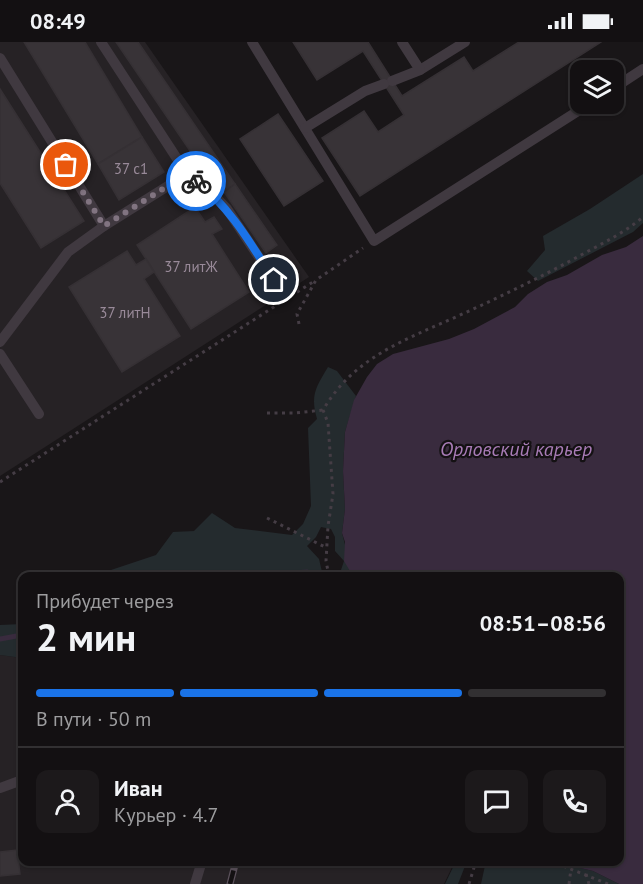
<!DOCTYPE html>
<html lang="ru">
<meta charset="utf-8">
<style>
body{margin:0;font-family:"PT Sans",sans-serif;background:#1c191b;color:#f1f3f6;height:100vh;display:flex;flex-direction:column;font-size:22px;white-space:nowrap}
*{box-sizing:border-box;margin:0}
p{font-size:20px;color:#9d9d9f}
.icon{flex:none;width:33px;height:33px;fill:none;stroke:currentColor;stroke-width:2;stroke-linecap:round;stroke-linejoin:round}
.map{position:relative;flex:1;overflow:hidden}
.sheet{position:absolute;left:18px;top:530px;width:606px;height:294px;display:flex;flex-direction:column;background:#131012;border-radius:12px;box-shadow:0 2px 4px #0004,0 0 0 2px #323032}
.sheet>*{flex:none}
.buttons{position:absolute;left:570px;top:18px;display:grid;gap:12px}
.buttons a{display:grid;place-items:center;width:54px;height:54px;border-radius:12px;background:#131012;box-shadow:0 2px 4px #0004,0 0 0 2px #323032;font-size:30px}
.pin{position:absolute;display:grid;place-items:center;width:51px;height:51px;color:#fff;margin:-26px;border:3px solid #fff;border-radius:50%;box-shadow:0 2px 6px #0007}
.courier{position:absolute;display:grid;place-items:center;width:60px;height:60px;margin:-30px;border:4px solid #1a73e8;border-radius:50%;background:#fff;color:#222;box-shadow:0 2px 8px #0007}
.summary em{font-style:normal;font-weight:700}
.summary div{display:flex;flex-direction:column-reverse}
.summary{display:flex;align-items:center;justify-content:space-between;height:102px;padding:0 18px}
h1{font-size:39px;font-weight:700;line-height:45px}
.bar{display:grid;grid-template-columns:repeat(4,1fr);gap:9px 6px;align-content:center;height:72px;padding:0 18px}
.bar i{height:8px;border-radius:4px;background:#323032}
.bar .current{background:#1a73e8}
.bar p{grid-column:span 4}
.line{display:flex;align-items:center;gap:15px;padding:0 18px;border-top:2px solid #323032}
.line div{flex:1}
.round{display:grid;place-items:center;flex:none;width:63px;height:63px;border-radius:12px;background:#1c191b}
.status{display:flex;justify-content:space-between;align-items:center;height:42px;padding:0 30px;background:#131012;direction:ltr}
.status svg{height:16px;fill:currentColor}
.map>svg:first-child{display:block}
.built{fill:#262225}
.green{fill:#242b2e}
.water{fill:#392b3e}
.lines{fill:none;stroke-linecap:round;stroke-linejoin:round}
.stream{stroke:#392b3e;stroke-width:5}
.building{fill:#383337;stroke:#353034;stroke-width:1.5}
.path{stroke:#453d45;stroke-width:3;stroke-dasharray:3 4.5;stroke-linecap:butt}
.lane{stroke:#403940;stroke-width:10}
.rail-casing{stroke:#5b515b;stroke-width:7}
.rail{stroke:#141113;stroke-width:4.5;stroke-dasharray:14;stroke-linecap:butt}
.done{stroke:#817481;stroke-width:6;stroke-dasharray:0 10.8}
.route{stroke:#1a73e8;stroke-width:8}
.labels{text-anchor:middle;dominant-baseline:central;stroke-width:4.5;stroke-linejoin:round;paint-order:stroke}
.number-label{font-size:15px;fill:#998a99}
.water-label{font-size:20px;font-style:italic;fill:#a97cb7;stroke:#141113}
</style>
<div class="status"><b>08:49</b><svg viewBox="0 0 49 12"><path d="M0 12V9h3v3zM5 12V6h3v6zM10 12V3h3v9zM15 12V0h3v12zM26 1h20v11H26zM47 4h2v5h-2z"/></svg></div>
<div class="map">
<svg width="643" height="842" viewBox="0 0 643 842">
<rect width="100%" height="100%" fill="#191618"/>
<g class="built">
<path d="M0,0H145L309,235L0,434Z"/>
<path d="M0,613L22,616V819H455L444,842H0Z"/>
</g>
<g class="green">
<path d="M643,132V181L633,190L538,239L527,229L545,208L543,194L590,167Z"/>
<path d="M328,325L337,329L356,354L345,390L343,429L345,467L342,491L353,534H339L344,519L335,509V495L331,487L321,485L316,495L307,504L319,517L323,534H93L156,513L173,490L194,489L212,471L235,486L292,493L303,482L311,464L308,386L317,377C310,353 316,345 328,325Z"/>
<path d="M22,582V616L0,613V583Z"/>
<path d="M456,819H467L458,842H445Z"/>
<path d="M486,819H564L573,824L593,829L619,842H481Z"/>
</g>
<path class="water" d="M643,194V842H619L593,829L572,824L564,819H620V534H353L344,519L345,500L342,491L345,467L343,429L345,390L354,358L367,335L377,322L393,312L449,297L474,287L515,265L528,252L547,240L567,233L602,213L626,205Z"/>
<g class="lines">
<g class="stream">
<path d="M257,534L307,530"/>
<path d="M0,597L22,593"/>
</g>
</g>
<g class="building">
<path d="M24,0H85L142,95L98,122Z"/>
<path d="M116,0H138L235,142L220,153Z"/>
<path d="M293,0H368L402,54L464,15L473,29L519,0H601L360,154L322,96L364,69L378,90L404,73L363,9L317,38Z"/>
<path d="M0,47L84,179L41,206L0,141Z"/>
<path d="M278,72L323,139L284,164L240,97Z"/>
<path d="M142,95L164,130L119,158L98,122Z"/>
<path d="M235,142L277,203L266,211L224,150Z"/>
<path d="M195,165L205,180L214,175L222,187L212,192L249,250L191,287L137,203Z"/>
<path d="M127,209L136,223L146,217L154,230L144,237L180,294L122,330L69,245Z"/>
<path d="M17,808L20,832L0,834V810Z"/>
</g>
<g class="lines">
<g class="path">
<path d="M299,282L297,272L316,238L363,206"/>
<path d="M267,371H295L323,368"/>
<path d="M0,440L316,238"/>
<path d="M267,476L327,506"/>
<path d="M329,534L326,519L328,484L333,452L328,381L323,368C354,315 405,298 458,274C500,255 541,235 581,213C603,201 624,191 643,175"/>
<path d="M558,819L563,824L608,842"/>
<path d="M586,832L589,842"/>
<path d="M469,842L476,819"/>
<path d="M569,842L571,827"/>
</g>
<g class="lane">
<path d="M101,0L187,132"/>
<path d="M252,0L374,199L589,62"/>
<path d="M0,16L104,184L68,210L0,300"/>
<path d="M420,28L465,0"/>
<path d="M392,39L420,28L402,0"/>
<path d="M614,46L643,27"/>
<path d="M305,86L365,49L384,42"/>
<path d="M104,184L187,132L211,150L227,167L274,238"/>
<path d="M0,312L39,372"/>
<path d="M0,746L22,738"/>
<path d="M195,842L202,819"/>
</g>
<defs>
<path id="rail" d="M230,842L236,819"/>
</defs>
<use href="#rail" class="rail-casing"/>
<use href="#rail" class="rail"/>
</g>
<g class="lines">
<path class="done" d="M66,123L104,184L187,132L196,139"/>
<path class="route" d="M196,139C230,165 251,202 274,238"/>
</g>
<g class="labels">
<g class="number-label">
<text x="131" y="126">37 с1</text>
<text x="191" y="224">37 литЖ</text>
<text x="125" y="270">37 литН</text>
</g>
<g class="water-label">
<text x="516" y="407">Орловский карьер</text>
</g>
</g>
</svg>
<div class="buttons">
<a><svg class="icon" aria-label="layers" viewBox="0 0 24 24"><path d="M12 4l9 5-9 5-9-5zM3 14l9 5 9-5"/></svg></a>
</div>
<div class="pin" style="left:66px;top:123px;background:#ea580c"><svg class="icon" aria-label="bag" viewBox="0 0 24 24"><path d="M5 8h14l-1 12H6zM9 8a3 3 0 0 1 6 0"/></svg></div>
<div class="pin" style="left:274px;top:238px;background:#1f2937"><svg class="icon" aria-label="home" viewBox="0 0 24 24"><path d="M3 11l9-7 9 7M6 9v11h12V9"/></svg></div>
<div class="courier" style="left:196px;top:139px"><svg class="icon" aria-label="bike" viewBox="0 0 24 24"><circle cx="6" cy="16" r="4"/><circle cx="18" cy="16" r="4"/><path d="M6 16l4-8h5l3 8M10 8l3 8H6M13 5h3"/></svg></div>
<section class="sheet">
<div class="summary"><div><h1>2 мин</h1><p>Прибудет через</p></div><em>08:51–08:56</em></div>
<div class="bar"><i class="current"></i><i class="current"></i><i class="current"></i><i></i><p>В пути · 50 m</p></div>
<div class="line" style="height:108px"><a class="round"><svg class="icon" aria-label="person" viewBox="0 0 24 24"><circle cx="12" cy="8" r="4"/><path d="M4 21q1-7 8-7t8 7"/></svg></a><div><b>Иван</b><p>Курьер · 4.7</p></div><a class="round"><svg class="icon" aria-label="chat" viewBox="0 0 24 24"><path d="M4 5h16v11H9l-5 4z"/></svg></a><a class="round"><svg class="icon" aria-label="phone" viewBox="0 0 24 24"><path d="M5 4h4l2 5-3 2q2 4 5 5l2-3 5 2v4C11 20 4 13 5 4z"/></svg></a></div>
</section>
</div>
